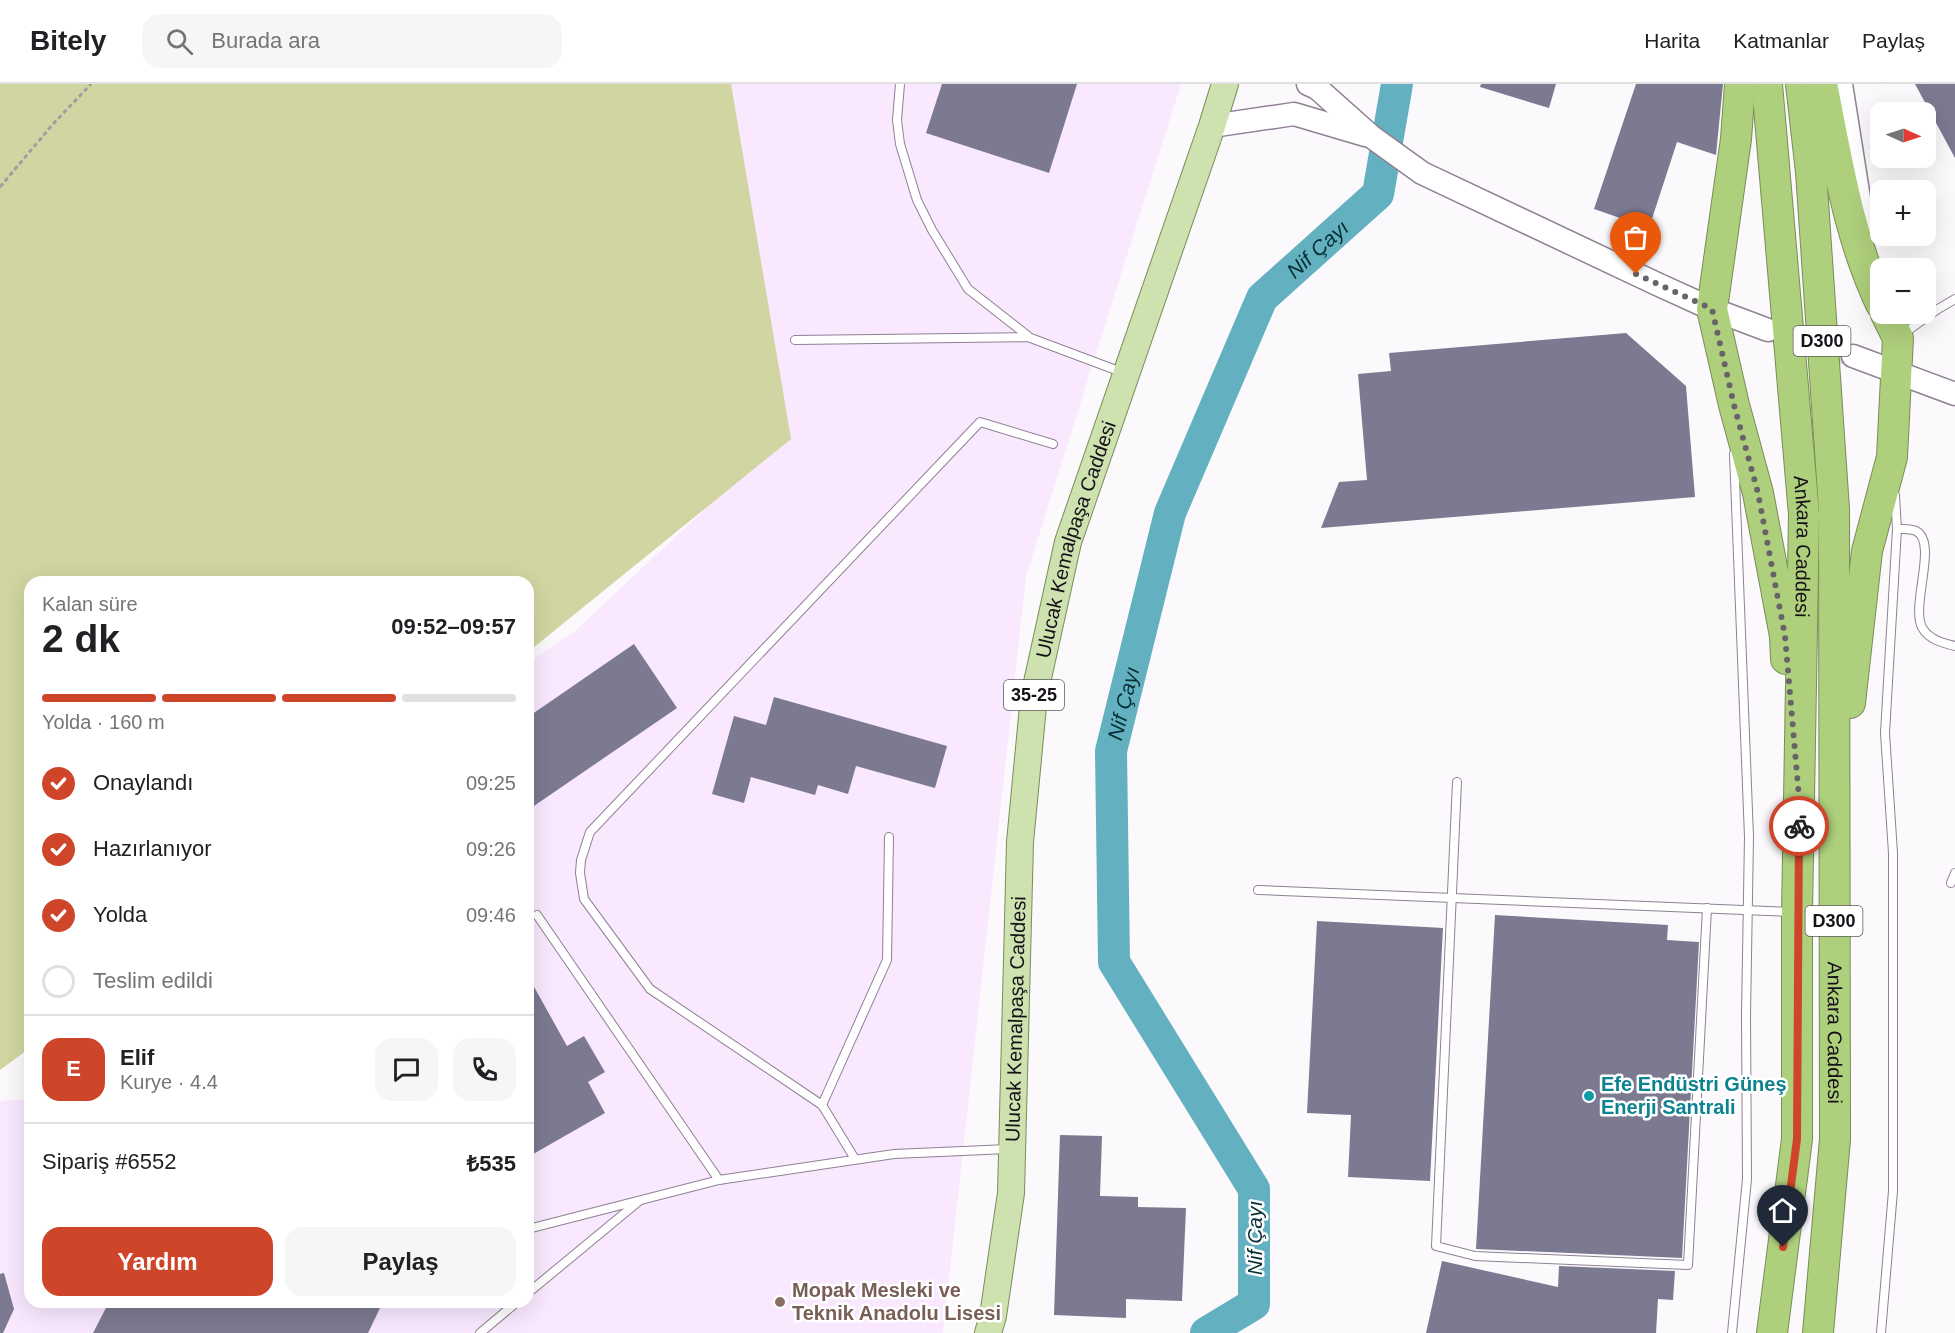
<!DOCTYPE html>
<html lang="tr">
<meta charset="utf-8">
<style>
body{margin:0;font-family:Helvetica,sans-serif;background:#f6f6f6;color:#202124;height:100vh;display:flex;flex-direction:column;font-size:22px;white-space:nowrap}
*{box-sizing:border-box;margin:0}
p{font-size:20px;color:#757577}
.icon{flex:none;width:33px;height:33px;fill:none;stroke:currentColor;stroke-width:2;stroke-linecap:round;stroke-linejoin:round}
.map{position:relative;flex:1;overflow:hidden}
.details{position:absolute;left:24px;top:492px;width:510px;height:732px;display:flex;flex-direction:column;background:#fff;border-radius:18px;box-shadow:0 6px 24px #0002}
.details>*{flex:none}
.needle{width:39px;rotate:93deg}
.buttons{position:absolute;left:1870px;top:18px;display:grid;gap:12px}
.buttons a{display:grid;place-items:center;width:66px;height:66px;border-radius:12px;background:#fff;box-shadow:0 6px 24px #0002;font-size:30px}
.pin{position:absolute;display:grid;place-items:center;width:51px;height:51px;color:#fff;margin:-62px -26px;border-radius:50% 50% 50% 0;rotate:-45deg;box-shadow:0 0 6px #0007}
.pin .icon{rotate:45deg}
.courier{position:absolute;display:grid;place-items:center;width:60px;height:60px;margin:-30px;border:4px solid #cf4529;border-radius:50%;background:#fff;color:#222;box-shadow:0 2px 8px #0007}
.head em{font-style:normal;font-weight:800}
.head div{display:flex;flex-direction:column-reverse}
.head{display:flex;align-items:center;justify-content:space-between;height:102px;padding:0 18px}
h1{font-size:39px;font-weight:800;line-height:45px}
.bar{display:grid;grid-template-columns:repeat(4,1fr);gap:9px 6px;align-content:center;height:72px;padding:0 18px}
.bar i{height:8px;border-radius:4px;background:#e0e0e0}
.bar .selected{background:#cf4529}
.bar p{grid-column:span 4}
.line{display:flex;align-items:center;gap:15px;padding:0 18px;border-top:2px solid #e0e0e0}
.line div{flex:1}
.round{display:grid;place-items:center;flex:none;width:63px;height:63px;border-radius:18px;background:#f6f6f6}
ol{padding:0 18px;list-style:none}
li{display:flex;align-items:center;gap:18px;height:66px}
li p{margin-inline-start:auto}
li .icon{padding:6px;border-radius:50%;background:#cf4529;color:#fff;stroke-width:4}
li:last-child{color:#757577}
li i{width:33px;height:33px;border:3px solid #e0e0e0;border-radius:50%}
.action{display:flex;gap:12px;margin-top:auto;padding:12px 18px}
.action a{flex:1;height:69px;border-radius:18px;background:#cf4529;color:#fff;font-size:24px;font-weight:800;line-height:69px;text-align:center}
.action a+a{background:#f6f6f6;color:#202124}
header{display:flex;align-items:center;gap:36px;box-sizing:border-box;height:84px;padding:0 30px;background:#fff;border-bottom:2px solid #e0e0e0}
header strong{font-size:28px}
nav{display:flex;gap:33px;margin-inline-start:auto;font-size:21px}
.search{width:420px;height:54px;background:#f6f6f6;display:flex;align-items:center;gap:15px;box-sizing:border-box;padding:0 21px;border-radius:18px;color:#757577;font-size:22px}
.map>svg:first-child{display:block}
.built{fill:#f9e8fe}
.green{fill:#d1d5a1}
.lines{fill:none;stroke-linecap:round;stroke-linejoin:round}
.river{stroke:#63b1c0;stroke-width:32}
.building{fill:#7b7a90}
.secondary-tunnel{stroke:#dad6db;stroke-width:22;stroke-dasharray:22 11;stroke-linecap:butt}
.lane-casing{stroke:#8f8093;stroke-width:10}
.street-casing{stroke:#8f8093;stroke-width:19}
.secondary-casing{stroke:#8f8093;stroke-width:25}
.primary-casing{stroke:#798d59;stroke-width:28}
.highway-casing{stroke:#798d59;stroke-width:32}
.path{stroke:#a19da2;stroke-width:3;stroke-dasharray:4.5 3;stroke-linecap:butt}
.lane{stroke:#fff;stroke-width:8}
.street{stroke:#fff;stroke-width:16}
.secondary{stroke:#fff;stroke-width:22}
.primary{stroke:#cee2b0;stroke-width:26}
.highway{stroke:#aecf7c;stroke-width:30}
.done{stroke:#676369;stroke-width:6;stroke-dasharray:0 10.8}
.route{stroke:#cf4529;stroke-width:8}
.culture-dot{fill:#0f9aa8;stroke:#fff;stroke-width:2}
.education-dot{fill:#8d6e63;stroke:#fff;stroke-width:2}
.labels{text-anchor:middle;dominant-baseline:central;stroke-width:5;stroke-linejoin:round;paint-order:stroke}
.shield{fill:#fff;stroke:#5d595e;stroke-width:1.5}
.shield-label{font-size:18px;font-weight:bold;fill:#171219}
.street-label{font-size:20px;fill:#171219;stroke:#fff}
.culture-label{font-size:20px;font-weight:bold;fill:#0d838f;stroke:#fff;text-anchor:start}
.education-label{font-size:20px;font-weight:bold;fill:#785e54;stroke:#fff;text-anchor:start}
.water-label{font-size:21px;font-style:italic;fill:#072f35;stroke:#fff}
</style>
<header>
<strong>Bitely</strong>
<div class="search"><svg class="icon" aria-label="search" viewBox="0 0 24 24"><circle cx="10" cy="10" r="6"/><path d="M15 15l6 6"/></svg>Burada ara</div>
<nav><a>Harita</a><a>Katmanlar</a><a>Paylaş</a></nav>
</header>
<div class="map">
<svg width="1955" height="1249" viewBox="0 0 1955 1249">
<rect width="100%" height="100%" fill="#fcf9fd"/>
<path class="built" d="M715,0H1181L1026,492L943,1249H0V1017L30,1015V1218H528V579L575,547L783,352Z"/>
<path class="green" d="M0,0H731L791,355L528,568V498H30V964L0,986Z"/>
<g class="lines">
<path class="river" id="s1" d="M1206,1249L1254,1220V1105L1114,878L1111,667L1170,429L1262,214L1378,110L1397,0"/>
</g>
<g class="building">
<path d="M942,0H1077L1049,89L926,49Z"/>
<path d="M1481,0H1556L1549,24L1480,3Z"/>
<path d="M1636,0H1723L1716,71L1677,58L1649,144L1594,125Z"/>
<path d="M1915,0H1955V74Z"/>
<path d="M1626,249L1686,302L1695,413L1321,444L1339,398L1367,396L1358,290L1391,287L1389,269Z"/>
<path d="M634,560L677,624L528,726V633Z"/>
<path d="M774,613L947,662L935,704L856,682L848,710L818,701L815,711L751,693L744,719L712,710L734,632L766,641Z"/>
<path d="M1495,831L1668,841L1667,856L1699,858L1682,1174L1476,1165Z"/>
<path d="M1317,837L1443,844L1430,1097L1348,1093L1351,1031L1307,1029Z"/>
<path d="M528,892L567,962L584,952L605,988L588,998L605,1029L528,1073Z"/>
<path d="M1060,1051L1102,1052L1100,1112L1138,1113V1123L1186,1124L1182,1217L1126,1215V1234L1054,1231Z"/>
<path d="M1442,1177L1558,1203L1559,1182L1675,1187L1673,1216L1658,1215L1656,1249H1426Z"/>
<path d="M4,1189L14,1225L3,1249H0V1190Z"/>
<path d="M109,1218H374L381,1222L368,1249H93Z"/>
</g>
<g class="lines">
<path class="secondary-tunnel" d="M1774,248L1853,272"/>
<defs>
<g id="lane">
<path d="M900,0L897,36L900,60L917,116L932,146L968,205L1028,252"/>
<path d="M1903,250L1938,225L1955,215"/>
<path d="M795,256L1028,253L1124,289"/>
<path d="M1897,445C1903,445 1910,444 1916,447C1939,459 1909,524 1923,545C1930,556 1943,559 1955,562"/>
<path d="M1457,698L1436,1162L1475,1172L1688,1181L1707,824"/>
<path d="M1951,799L1955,789"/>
<path d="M1258,806L1791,828"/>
<path d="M537,831L719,1096"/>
<path d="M822,1021L887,876L889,753"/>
<path d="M855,1075L822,1021L650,905L584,815L580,789L581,776L590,748L980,338L1053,360"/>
<path d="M528,1145L719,1096L894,1070L1008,1065"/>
<path d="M528,1209L638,1118"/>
<path d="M480,1249L517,1218"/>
<path d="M1732,1249L1747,1095L1746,931L1749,753L1734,370"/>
<path d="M1881,1249L1893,1107V769L1885,649L1897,445L1895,411"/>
</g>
<path id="street" d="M1844,0L1868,152"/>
<g id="secondary">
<path d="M1308,0L1317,4L1372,53L1422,89L1657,200L1712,225L1768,246"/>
<path d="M1212,42L1294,30L1365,51"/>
<path d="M1853,272L1955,310"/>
</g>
<g id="primary">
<path id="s2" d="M988,1249L993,1232L1011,1109L1020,758L1034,612L1068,458L1212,42L1225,0"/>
</g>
<g id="highway">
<path d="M1740,0L1736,55L1712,225L1734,321L1758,409L1785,552L1786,575"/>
<path id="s3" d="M1767,0L1804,431L1797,828V1055L1772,1249"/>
<path id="s4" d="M1801,0L1811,88L1834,425L1835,1055L1818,1249"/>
<path d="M1822,0C1837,74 1848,151 1881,220"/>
<path d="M1850,619L1867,467L1892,373L1898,254L1886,230"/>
</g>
</defs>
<use href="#lane" class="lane-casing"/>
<use href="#street" class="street-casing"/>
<use href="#secondary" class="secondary-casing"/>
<use href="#primary" class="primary-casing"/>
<use href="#highway" class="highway-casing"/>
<path class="path" d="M0,103L53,40L91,0"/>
<use href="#lane" class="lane"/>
<use href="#street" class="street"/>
<use href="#secondary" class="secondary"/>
<use href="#primary" class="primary"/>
<use href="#highway" class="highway"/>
</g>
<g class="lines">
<path class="done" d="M1636,190L1712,225L1734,321L1758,409L1785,552L1800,725L1799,742"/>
<path class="route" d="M1783,1163L1797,1055L1799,742"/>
</g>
<circle class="culture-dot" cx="1589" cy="1012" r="6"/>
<circle class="education-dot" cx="780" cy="1218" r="6"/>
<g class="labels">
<g class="shield">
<rect x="1793.5" y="242" width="57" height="30" rx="4.5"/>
<rect x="1004" y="596" width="60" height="30" rx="4.5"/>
<rect x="1805.5" y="822" width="57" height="30" rx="4.5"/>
</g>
<g class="shield-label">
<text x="1822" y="257">D300</text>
<text x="1034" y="611">35-25</text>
<text x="1834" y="837">D300</text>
</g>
<g class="street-label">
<text stroke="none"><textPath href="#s2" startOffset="802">Ulucak Kemalpaşa Caddesi</textPath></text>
<text stroke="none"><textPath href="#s3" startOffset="464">Ankara Caddesi</textPath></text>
<text stroke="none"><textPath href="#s2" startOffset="316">Ulucak Kemalpaşa Caddesi</textPath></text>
<text stroke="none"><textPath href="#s4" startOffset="950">Ankara Caddesi</textPath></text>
</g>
<g class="culture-label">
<text x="1601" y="1000">Efe Endüstri Güneş<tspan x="1601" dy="23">Enerji Santrali</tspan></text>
</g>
<g class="education-label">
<text x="792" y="1206">Mopak Mesleki ve<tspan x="792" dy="23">Teknik Anadolu Lisesi</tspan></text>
</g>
<g class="water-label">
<text stroke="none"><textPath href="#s1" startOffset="1202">Nif Çayı</textPath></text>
<text stroke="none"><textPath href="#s1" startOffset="698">Nif Çayı</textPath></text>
<text transform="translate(1254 1154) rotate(-90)">Nif Çayı</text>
</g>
</g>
</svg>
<div class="buttons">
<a><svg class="needle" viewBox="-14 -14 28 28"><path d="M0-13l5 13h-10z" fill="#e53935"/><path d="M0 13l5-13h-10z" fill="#757577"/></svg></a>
<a>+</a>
<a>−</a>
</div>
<div class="pin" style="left:1636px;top:190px;background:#ea580c"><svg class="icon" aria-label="bag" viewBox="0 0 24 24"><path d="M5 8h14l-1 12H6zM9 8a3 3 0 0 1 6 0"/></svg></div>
<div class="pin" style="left:1783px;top:1163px;background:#1f2937"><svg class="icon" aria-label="home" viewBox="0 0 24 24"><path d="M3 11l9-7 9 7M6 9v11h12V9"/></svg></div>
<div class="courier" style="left:1799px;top:742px"><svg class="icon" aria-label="bike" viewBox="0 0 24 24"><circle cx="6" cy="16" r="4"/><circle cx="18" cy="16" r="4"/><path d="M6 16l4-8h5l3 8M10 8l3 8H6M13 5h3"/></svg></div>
<section class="details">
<div class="head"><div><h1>2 dk</h1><p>Kalan süre</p></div><em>09:52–09:57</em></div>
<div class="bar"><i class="selected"></i><i class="selected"></i><i class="selected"></i><i></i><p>Yolda · 160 m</p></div>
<ol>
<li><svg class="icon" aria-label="check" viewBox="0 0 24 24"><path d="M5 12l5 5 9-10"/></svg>Onaylandı<p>09:25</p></li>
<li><svg class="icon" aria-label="check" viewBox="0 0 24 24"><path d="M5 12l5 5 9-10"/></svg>Hazırlanıyor<p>09:26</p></li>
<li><svg class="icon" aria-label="check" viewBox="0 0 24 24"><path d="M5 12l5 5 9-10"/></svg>Yolda<p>09:46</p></li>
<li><i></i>Teslim edildi</li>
</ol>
<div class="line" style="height:108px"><b class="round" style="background:#cf4529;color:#fff">E</b><div><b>Elif</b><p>Kurye · 4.4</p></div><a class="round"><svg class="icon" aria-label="chat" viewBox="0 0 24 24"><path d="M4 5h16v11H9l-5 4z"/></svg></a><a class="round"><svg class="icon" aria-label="phone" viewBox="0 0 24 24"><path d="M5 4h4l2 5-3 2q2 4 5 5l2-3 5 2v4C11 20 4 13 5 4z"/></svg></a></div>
<div class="line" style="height:78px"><div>Sipariş #6552</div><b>₺535</b></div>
<div class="action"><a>Yardım</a><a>Paylaş</a></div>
</section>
</div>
